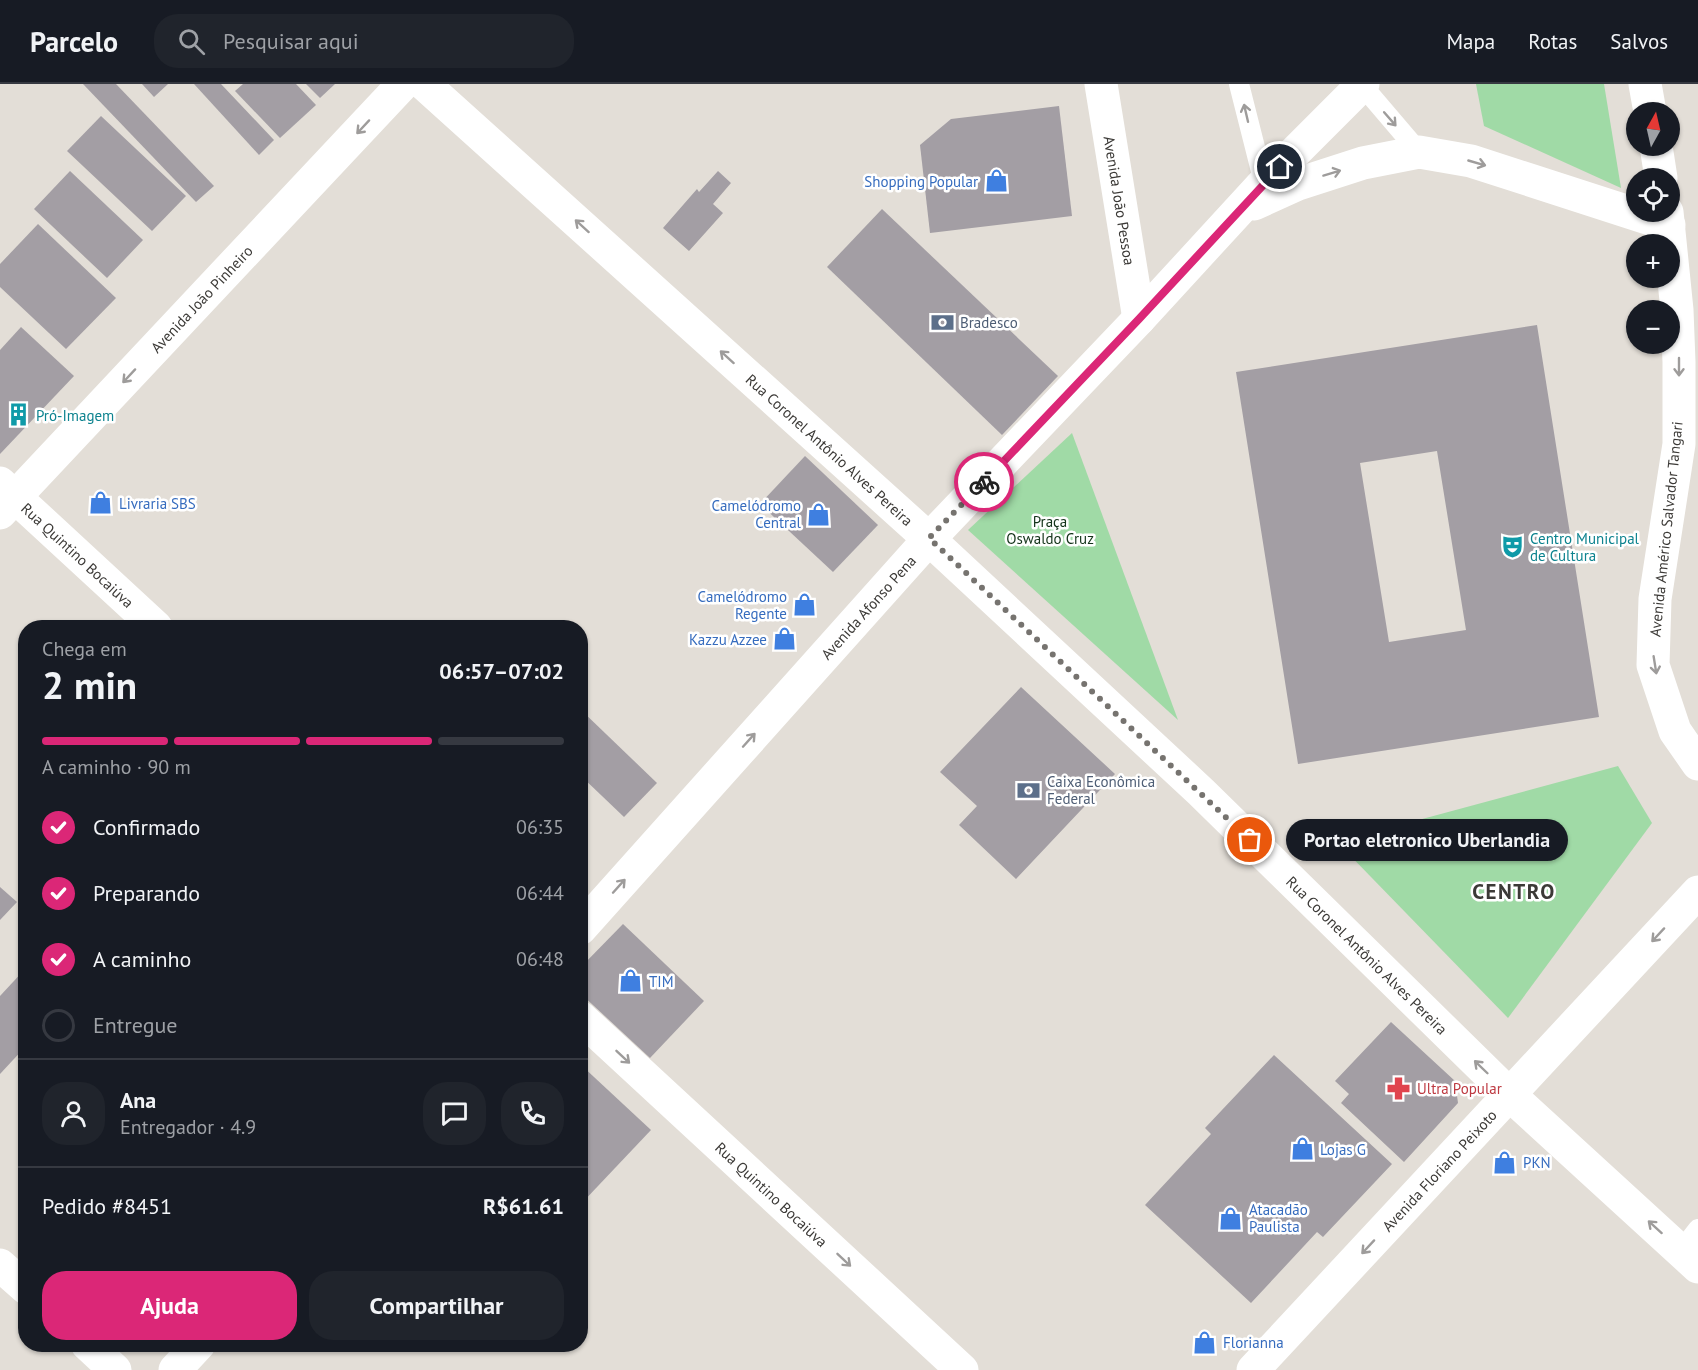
<!DOCTYPE html>
<html lang="pt">
<meta charset="utf-8">
<style>
body{margin:0;font-family:"PT Sans",sans-serif;background:#20242c;color:#f1f3f6;height:100vh;display:flex;flex-direction:column;font-size:22px;white-space:nowrap}
*{box-sizing:border-box;margin:0}
p{font-size:20px;color:#9ea1a6}
.icon{flex:none;width:33px;height:33px;fill:none;stroke:currentColor;stroke-width:2;stroke-linecap:round;stroke-linejoin:round}
.map{position:relative;flex:1;overflow:hidden}
.side{position:absolute;left:18px;top:536px;width:570px;height:732px;display:flex;flex-direction:column;background:#171b24;border-radius:24px;box-shadow:0 2px 4px #0004}
.side>*{flex:none}
.needle{width:39px;rotate:8deg}
.tools{position:absolute;left:1626px;top:18px;display:grid;gap:12px}
.tools a{display:grid;place-items:center;width:54px;height:54px;border-radius:50%;background:#171b24;box-shadow:0 2px 4px #0004;font-size:30px}
.pin{position:absolute;display:grid;place-items:center;width:51px;height:51px;color:#fff;margin:-26px;border:3px solid #fff;border-radius:50%;box-shadow:0 2px 6px #0007}
.courier{position:absolute;display:grid;place-items:center;width:60px;height:60px;margin:-30px;border:4px solid #db2777;border-radius:50%;background:#fff;color:#222;box-shadow:0 2px 8px #0007}
.bubble{position:absolute;height:42px;border-radius:21px;background:#171b24;box-shadow:0 2px 4px #0004;font-size:20px;font-weight:600;line-height:42px;text-align:center}
.summary em{font-style:normal;font-weight:600}
.summary div{display:flex;flex-direction:column-reverse}
.summary{display:flex;align-items:center;justify-content:space-between;height:102px;padding:0 24px}
h1{font-size:39px;font-weight:600;line-height:45px}
.bar{display:grid;grid-template-columns:repeat(4,1fr);gap:9px 6px;align-content:center;height:72px;padding:0 24px}
.bar i{height:8px;border-radius:4px;background:#363941}
.bar .current{background:#db2777}
.bar p{grid-column:span 4}
.line{display:flex;align-items:center;gap:15px;padding:0 24px;border-top:2px solid #363941}
.line div{flex:1}
.round{display:grid;place-items:center;flex:none;width:63px;height:63px;border-radius:24px;background:#20242c}
ol{padding:0 24px;list-style:none}
li{display:flex;align-items:center;gap:18px;height:66px}
li p{margin-inline-start:auto}
li .icon{padding:6px;border-radius:50%;background:#db2777;color:#fff;stroke-width:4}
li:last-child{color:#9ea1a6}
li i{width:33px;height:33px;border:3px solid #363941;border-radius:50%}
.button{display:flex;gap:12px;margin-top:auto;padding:12px 24px}
.button a{flex:1;height:69px;border-radius:24px;background:#db2777;color:#fff;font-size:24px;font-weight:600;line-height:69px;text-align:center}
.button a+a{background:#20242c;color:#f1f3f6}
header{display:flex;align-items:center;gap:36px;box-sizing:border-box;height:84px;padding:0 30px;background:#171b24;border-bottom:2px solid #363941}
header strong{font-size:28px}
nav{display:flex;gap:33px;margin-inline-start:auto;font-size:21px}
.search{width:420px;height:54px;background:#20242c;display:flex;align-items:center;gap:15px;box-sizing:border-box;padding:0 21px;border-radius:24px;color:#9ea1a6;font-size:22px}
.map>svg:first-child{display:block}
.green{fill:#a0daa6}
.building{fill:#a39ea4;fill-rule:evenodd}
.lines{fill:none;stroke-linecap:round;stroke-linejoin:round}
.lane{stroke:#fff;stroke-width:20}
.street{stroke:#fff;stroke-width:33}
.secondary{stroke:#fff;stroke-width:33}
.oneway{stroke:#9e9c9b}
.done{stroke:#76736f;stroke-width:6;stroke-dasharray:0 10.8}
.route{stroke:#db2777;stroke-width:8}
.labels{text-anchor:middle;dominant-baseline:central;stroke-width:5;stroke-linejoin:round;paint-order:stroke}
.shop-label{font-size:15px;fill:#366cbe;stroke:#fff;text-anchor:start}
.street-label{font-size:15px;fill:#3c3a37;stroke:#fff}
.service-label{font-size:15px;fill:#4e5e75;stroke:#fff;text-anchor:start}
.culture-label{font-size:15px;fill:#0d838f;stroke:#fff;text-anchor:start}
.park-label{font-size:15px;fill:#133319;stroke:#fff}
.health-label{font-size:15px;fill:#be3a42;stroke:#fff;text-anchor:start}
.district-label{font-size:21px;font-weight:bold;letter-spacing:1.5px;fill:#3c3a37;stroke:#fff}
</style>
<header>
<strong>Parcelo</strong>
<div class="search"><svg class="icon" aria-label="search" viewBox="0 0 24 24"><circle cx="10" cy="10" r="6"/><path d="M15 15l6 6"/></svg>Pesquisar aqui</div>
<nav><a>Mapa</a><a>Rotas</a><a>Salvos</a></nav>
</header>
<div class="map">
<svg width="1698" height="1286" viewBox="0 0 1698 1286">
<rect width="100%" height="100%" fill="#e3ded7"/>
<g class="green">
<path d="M1476,0H1604L1621,104L1484,42Z"/>
<path d="M1072,349L1178,636L968,446Z"/>
<path d="M1618,682L1652,739L1508,934L1337,758Z"/>
</g>
<g class="building">
<path d="M83,0H116L214,102L196,118Z"/>
<path d="M142,0H168L154,13Z"/>
<path d="M194,0H221L274,56L259,71Z"/>
<path d="M243,0H296L316,21L280,54L235,7Z"/>
<path d="M306,0H335L320,14Z"/>
<path d="M1059,22L1072,132L930,149L920,61L951,35Z"/>
<path d="M101,32L186,112L152,147L67,67Z"/>
<path d="M70,87L143,156L107,194L34,125Z"/>
<path d="M718,87L731,99L713,120L723,129L689,167L663,144L697,105L699,108Z"/>
<path d="M882,125L1058,292L1002,351L827,183Z"/>
<path d="M38,140L116,214L66,265L0,203V180Z"/>
<path d="M1537,241L1599,633L1298,680L1236,288ZM1437,367L1466,546L1389,558L1360,379Z"/>
<path d="M21,243L74,292L0,370V266Z"/>
<path d="M805,372L878,441L833,488L760,420Z"/>
<path d="M1021,603L1115,690L1016,795L959,741L977,722L940,688Z"/>
<path d="M580,625L657,699L624,733L580,691Z"/>
<path d="M0,803L17,818L0,836Z"/>
<path d="M623,840L704,917L650,974L580,909V884Z"/>
<path d="M26,884V962L0,990V912Z"/>
<path d="M1391,938L1455,997L1458,1019L1404,1078L1341,1019L1349,1010L1335,997Z"/>
<path d="M1274,971L1392,1080L1323,1153L1317,1148L1251,1219L1145,1121L1211,1050L1205,1044Z"/>
<path d="M580,980L651,1046L580,1121Z"/>
</g>
<g class="lines">
<g class="lane">
<path d="M1239,0L1264,99"/>
<path d="M1361,0L1419,68"/>
<path d="M1681,1167L1698,1145"/>
</g>
<g class="street">
<path id="s1" d="M424,0L929,455L1201,708L1510,1011L1698,1183"/>
<path id="s2" d="M0,429L403,0"/>
</g>
<g class="secondary">
<path id="s3" d="M1101,0L1139,235"/>
<path d="M1645,0L1650,28"/>
<path d="M1656,62L1661,94"/>
<path d="M1254,120L1298,100L1363,79L1419,68L1471,77L1669,141"/>
<path d="M1667,128L1677,226L1679,278V360L1655,515L1653,581L1675,647L1698,680"/>
<path id="s4" d="M0,399L156,543"/>
<path id="s5" d="M580,845L929,455L1139,235L1264,99L1363,0"/>
<path id="s6" d="M580,933L962,1286"/>
<path d="M0,1181L26,1204"/>
<path d="M87,1260L115,1286"/>
<path d="M175,1286L199,1260"/>
<path id="s7" d="M1253,1286L1698,808"/>
</g>
</g>
<defs><path id="oneway-shaft" d="M-6 0H5M1.5-3L5.5 0L1.5 3" fill="none" stroke-width="1.6" stroke-linecap="round" stroke-linejoin="round" transform="scale(1.5)"/></defs>
<g class="oneway">
<use href="#oneway-shaft" transform="translate(1246 29) rotate(-103)"/>
<use href="#oneway-shaft" transform="translate(1390 35) rotate(49)"/>
<use href="#oneway-shaft" transform="translate(363 43) rotate(133)"/>
<use href="#oneway-shaft" transform="translate(1477 79) rotate(16)"/>
<use href="#oneway-shaft" transform="translate(1332 89) rotate(-17)"/>
<use href="#oneway-shaft" transform="translate(582 142) rotate(-138)"/>
<use href="#oneway-shaft" transform="translate(727 273) rotate(-138)"/>
<use href="#oneway-shaft" transform="translate(1679 283) rotate(90)"/>
<use href="#oneway-shaft" transform="translate(129 292) rotate(133)"/>
<use href="#oneway-shaft" transform="translate(1655 581) rotate(81)"/>
<use href="#oneway-shaft" transform="translate(749 656) rotate(-48)"/>
<use href="#oneway-shaft" transform="translate(619 802) rotate(-48)"/>
<use href="#oneway-shaft" transform="translate(1658 851) rotate(133)"/>
<use href="#oneway-shaft" transform="translate(623 973) rotate(43)"/>
<use href="#oneway-shaft" transform="translate(1481 983) rotate(-136)"/>
<use href="#oneway-shaft" transform="translate(1655 1143) rotate(-138)"/>
<use href="#oneway-shaft" transform="translate(1368 1163) rotate(133)"/>
<use href="#oneway-shaft" transform="translate(844 1176) rotate(43)"/>
</g>
<g class="lines">
<path class="done" d="M984,398L929,454L1250,756"/>
<path class="route" d="M984,398L1139,235L1280,83"/>
</g>
<defs>
<symbol id="shop-bare" viewBox="-9 -9 18 18"><path d="M-5-2.5h2.3a2.7 3.5 0 0 1 5.4 0H5L5.5 6h-11ZM-1.5-2.5h3a1.5 2.3 0 0 0-3 0Z" fill="#3f7fe0" stroke="#fff" stroke-width="2.5" paint-order="stroke"/></symbol>
<symbol id="bank-bare" viewBox="-9 -9 18 18"><path d="M-6-4H6V4H-6ZM0-2.3a2.3 2.3 0 1 0 0 4.6a2.3 2.3 0 1 0 0-4.6Z" fill="#5c6f8a" stroke="#fff" stroke-width="2.5" paint-order="stroke"/></symbol>
<symbol id="building-bare" viewBox="-9 -9 18 18"><path d="M-4-6H4V6H1V3H-1V6H-4ZM-2.5-4.3h1.7v1.8h-1.7ZM.8-4.3h1.7v1.8H.8ZM-2.5-1h1.7V.8h-1.7ZM.8-1h1.7V.8H.8Z" fill="#0f9aa8" stroke="#fff" stroke-width="2.5" paint-order="stroke"/></symbol>
<symbol id="theatre-bare" viewBox="-9 -9 18 18"><path d="M-5-5.5Q0-4 5-5.5V0Q5 5 0 6Q-5 5-5 0ZM-3.3-2.5H-1v1.5H-3.3ZM1-2.5H3.3v1.5H1ZM-2.8 1Q0 5.5 2.8 1Z" fill="#0f9aa8" stroke="#fff" stroke-width="2.5" paint-order="stroke"/></symbol>
<symbol id="pharmacy-bare" viewBox="-9 -9 18 18"><path d="M-2-6h4v4h4v4h-4v4h-4v-4h-4v-4h4Z" fill="#e0444e" stroke="#fff" stroke-width="2.5" paint-order="stroke"/></symbol>
</defs>
<g fill-rule="evenodd">
<use href="#shop-bare" x="980" y="80" width="33" height="33"/>
<use href="#bank-bare" x="926" y="222" width="33" height="33"/>
<use href="#building-bare" x="2" y="314" width="33" height="33"/>
<use href="#shop-bare" x="84" y="402" width="33" height="33"/>
<use href="#shop-bare" x="802" y="414" width="33" height="33"/>
<use href="#theatre-bare" x="1496" y="446" width="33" height="33"/>
<use href="#shop-bare" x="788" y="504" width="33" height="33"/>
<use href="#shop-bare" x="768" y="538" width="33" height="33"/>
<use href="#bank-bare" x="1012" y="690" width="33" height="33"/>
<use href="#shop-bare" x="614" y="880" width="33" height="33"/>
<use href="#pharmacy-bare" x="1382" y="988" width="33" height="33"/>
<use href="#shop-bare" x="1286" y="1048" width="33" height="33"/>
<use href="#shop-bare" x="1488" y="1062" width="33" height="33"/>
<use href="#shop-bare" x="1214" y="1118" width="33" height="33"/>
<use href="#shop-bare" x="1188" y="1242" width="33" height="33"/>
</g>
<g class="labels">
<g class="shop-label">
<text x="978" y="97" text-anchor="end">Shopping Popular</text>
<text x="119" y="419">Livraria SBS</text>
<text x="801" y="421" text-anchor="end">Camelódromo<tspan x="801" dy="17">Central</tspan></text>
<text x="787" y="512" text-anchor="end">Camelódromo<tspan x="787" dy="17">Regente</tspan></text>
<text x="767" y="555" text-anchor="end">Kazzu Azzee</text>
<text x="649" y="897">TIM</text>
<text x="1320" y="1065">Lojas G</text>
<text x="1523" y="1078">PKN</text>
<text x="1249" y="1125">Atacadão<tspan x="1249" dy="17">Paulista</tspan></text>
<text x="1223" y="1258">Florianna</text>
</g>
<g class="street-label">
<text stroke="none"><textPath href="#s3" startOffset="118">Avenida João Pessoa</textPath></text>
<text stroke="none"><textPath href="#s2" startOffset="294">Avenida João Pinheiro</textPath></text>
<text stroke="none"><textPath href="#s1" startOffset="546">Rua Coronel Antônio Alves Pereira</textPath></text>
<text transform="translate(1666 445) rotate(-84)">Avenida Américo Salvador Tangari</text>
<text stroke="none"><textPath href="#s4" startOffset="106">Rua Quintino Bocaiúva</textPath></text>
<text stroke="none"><textPath href="#s5" startOffset="432">Avenida Afonso Pena</textPath></text>
<text stroke="none"><textPath href="#s1" startOffset="1284">Rua Coronel Antônio Alves Pereira</textPath></text>
<text stroke="none"><textPath href="#s7" startOffset="273">Avenida Floriano Peixoto</textPath></text>
<text stroke="none"><textPath href="#s6" startOffset="261">Rua Quintino Bocaiúva</textPath></text>
</g>
<g class="service-label">
<text x="960" y="238">Bradesco</text>
<text x="1047" y="697">Caixa Econômica<tspan x="1047" dy="17">Federal</tspan></text>
</g>
<g class="culture-label">
<text x="36" y="331">Pró-Imagem</text>
<text x="1530" y="454">Centro Municipal<tspan x="1530" dy="17">de Cultura</tspan></text>
</g>
<g class="park-label">
<text x="1050" y="437">Praça<tspan x="1050" dy="17">Oswaldo Cruz</tspan></text>
</g>
<g class="health-label">
<text x="1417" y="1004">Ultra Popular</text>
</g>
<g class="district-label">
<text x="1514" y="807">CENTRO</text>
</g>
</g>
</svg>
<div class="tools">
<a><svg class="needle" viewBox="-14 -14 28 28"><path d="M0-13l5 13h-10z" fill="#e53935"/><path d="M0 13l5-13h-10z" fill="#9ea1a6"/></svg></a>
<a><svg class="icon" aria-label="locate" viewBox="0 0 24 24"><circle cx="12" cy="12" r="6"/><path d="M12 2v4M12 18v4M2 12h4M18 12h4"/></svg></a>
<a>+</a>
<a>−</a>
</div>
<div class="pin" style="left:1250px;top:756px;background:#ea580c"><svg class="icon" aria-label="bag" viewBox="0 0 24 24"><path d="M5 8h14l-1 12H6zM9 8a3 3 0 0 1 6 0"/></svg></div>
<div class="pin" style="left:1280px;top:83px;background:#1f2937"><svg class="icon" aria-label="home" viewBox="0 0 24 24"><path d="M3 11l9-7 9 7M6 9v11h12V9"/></svg></div>
<div class="courier" style="left:984px;top:398px"><svg class="icon" aria-label="bike" viewBox="0 0 24 24"><circle cx="6" cy="16" r="4"/><circle cx="18" cy="16" r="4"/><path d="M6 16l4-8h5l3 8M10 8l3 8H6M13 5h3"/></svg></div>
<div class="bubble" style="left:1286px;top:735px;width:282px">Portao eletronico Uberlandia</div>
<section class="side">
<div class="summary"><div><h1>2 min</h1><p>Chega em</p></div><em>06:57–07:02</em></div>
<div class="bar"><i class="current"></i><i class="current"></i><i class="current"></i><i></i><p>A caminho · 90 m</p></div>
<ol>
<li><svg class="icon" aria-label="check" viewBox="0 0 24 24"><path d="M5 12l5 5 9-10"/></svg>Confirmado<p>06:35</p></li>
<li><svg class="icon" aria-label="check" viewBox="0 0 24 24"><path d="M5 12l5 5 9-10"/></svg>Preparando<p>06:44</p></li>
<li><svg class="icon" aria-label="check" viewBox="0 0 24 24"><path d="M5 12l5 5 9-10"/></svg>A caminho<p>06:48</p></li>
<li><i></i>Entregue</li>
</ol>
<div class="line" style="height:108px"><a class="round"><svg class="icon" aria-label="person" viewBox="0 0 24 24"><circle cx="12" cy="8" r="4"/><path d="M4 21q1-7 8-7t8 7"/></svg></a><div><b>Ana</b><p>Entregador · 4.9</p></div><a class="round"><svg class="icon" aria-label="chat" viewBox="0 0 24 24"><path d="M4 5h16v11H9l-5 4z"/></svg></a><a class="round"><svg class="icon" aria-label="phone" viewBox="0 0 24 24"><path d="M5 4h4l2 5-3 2q2 4 5 5l2-3 5 2v4C11 20 4 13 5 4z"/></svg></a></div>
<div class="line" style="height:78px"><div>Pedido #8451</div><b>R$61.61</b></div>
<div class="button"><a>Ajuda</a><a>Compartilhar</a></div>
</section>
</div>
